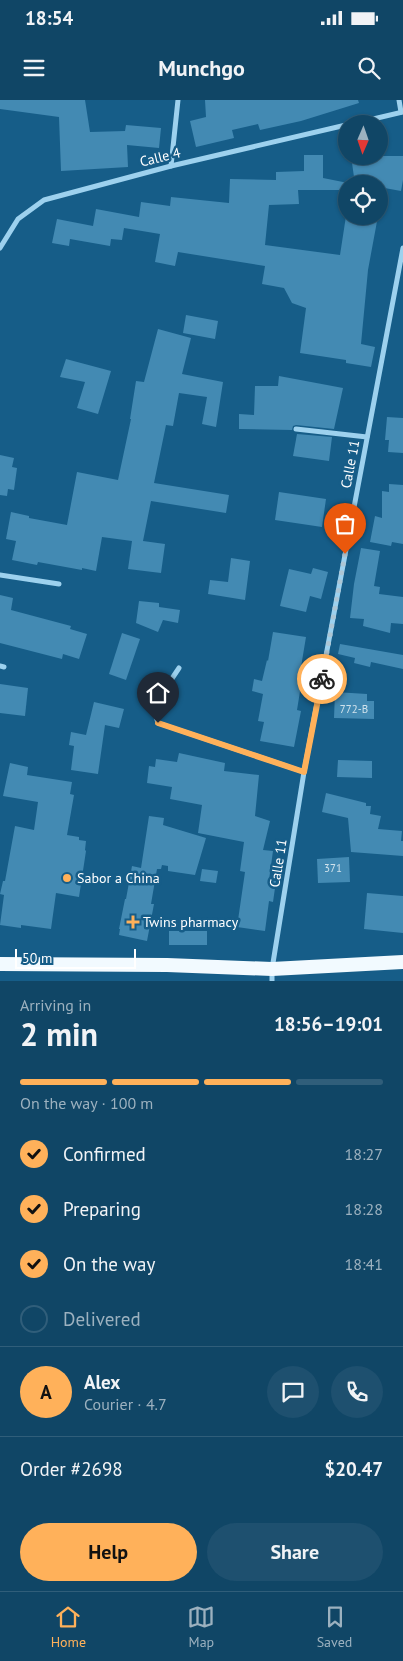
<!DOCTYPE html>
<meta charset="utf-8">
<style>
body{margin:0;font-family:"PT Sans",sans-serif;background:#1e506f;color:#f1f3f6;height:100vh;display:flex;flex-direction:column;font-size:19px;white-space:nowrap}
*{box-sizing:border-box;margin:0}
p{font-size:16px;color:#9cb1bf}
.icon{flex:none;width:28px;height:28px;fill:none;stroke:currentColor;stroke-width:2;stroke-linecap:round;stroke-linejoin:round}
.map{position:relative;height:881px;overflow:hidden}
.drawer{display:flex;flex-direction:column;background:#104666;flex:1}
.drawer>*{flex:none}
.needle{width:32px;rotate:182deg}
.fabs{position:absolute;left:338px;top:15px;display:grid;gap:10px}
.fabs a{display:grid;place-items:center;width:50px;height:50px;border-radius:50%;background:#104666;box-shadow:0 1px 4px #0004,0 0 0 1px #305e7a;font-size:25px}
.scale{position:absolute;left:15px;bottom:12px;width:121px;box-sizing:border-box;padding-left:5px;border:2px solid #fff;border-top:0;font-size:14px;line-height:18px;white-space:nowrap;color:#fff;-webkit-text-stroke:4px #165d88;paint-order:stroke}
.pin{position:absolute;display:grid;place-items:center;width:42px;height:42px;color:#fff;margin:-51px -21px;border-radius:50% 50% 50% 0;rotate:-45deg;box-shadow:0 0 5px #0007}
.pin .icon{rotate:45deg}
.courier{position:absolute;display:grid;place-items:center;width:50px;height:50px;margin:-25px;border:4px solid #ffb15a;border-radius:50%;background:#fff;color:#222;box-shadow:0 1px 6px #0007}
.summary em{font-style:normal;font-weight:800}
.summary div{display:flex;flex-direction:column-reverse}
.summary{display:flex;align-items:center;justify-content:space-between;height:85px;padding:0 20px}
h1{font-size:32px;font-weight:800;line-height:38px}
.bar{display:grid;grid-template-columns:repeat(4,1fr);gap:8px 5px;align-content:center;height:60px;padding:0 20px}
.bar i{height:6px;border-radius:4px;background:#305e7a}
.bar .active{background:#ffb15a}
.bar p{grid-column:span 4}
.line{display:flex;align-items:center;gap:12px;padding:0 20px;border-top:1px solid #305e7a}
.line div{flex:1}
.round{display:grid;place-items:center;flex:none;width:52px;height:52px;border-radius:26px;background:#1e506f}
ol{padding:0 20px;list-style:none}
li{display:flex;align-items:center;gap:15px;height:55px}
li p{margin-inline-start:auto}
li .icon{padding:5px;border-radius:50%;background:#ffb15a;color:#111;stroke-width:4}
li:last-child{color:#9cb1bf}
li i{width:28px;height:28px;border:2px solid #305e7a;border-radius:50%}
.primary-button{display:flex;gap:10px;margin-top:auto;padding:10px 20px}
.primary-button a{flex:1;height:58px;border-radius:30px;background:#ffb15a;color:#111;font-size:20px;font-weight:800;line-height:58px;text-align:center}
.primary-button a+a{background:#1e506f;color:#f1f3f6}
.status{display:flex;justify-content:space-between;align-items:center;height:35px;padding:0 25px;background:#104666;direction:ltr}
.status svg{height:14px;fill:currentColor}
header{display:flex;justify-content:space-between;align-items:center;height:65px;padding:0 20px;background:#104666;font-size:22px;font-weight:800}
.menu{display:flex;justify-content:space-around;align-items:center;height:70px;border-top:1px solid #305e7a;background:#104666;font-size:14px;color:#9cb1bf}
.menu a{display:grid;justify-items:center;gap:2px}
.menu .active{color:#ffb15a}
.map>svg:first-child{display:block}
.building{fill:#438ab3}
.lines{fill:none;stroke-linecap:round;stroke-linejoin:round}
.minor{stroke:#9dd1ee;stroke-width:5}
.trunk{stroke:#f2faff;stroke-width:14}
.done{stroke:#adc6d5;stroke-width:5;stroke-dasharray:0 9}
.route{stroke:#ffb15a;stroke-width:6}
.poi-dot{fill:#ffb15a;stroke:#165d88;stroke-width:2}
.labels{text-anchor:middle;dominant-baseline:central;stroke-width:5;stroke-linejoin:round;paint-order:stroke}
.number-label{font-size:11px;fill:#d0e2ec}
.street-label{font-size:14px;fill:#fff;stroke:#165d88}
.poi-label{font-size:14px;fill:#fff;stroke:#165d88;text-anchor:start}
</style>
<div class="status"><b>18:54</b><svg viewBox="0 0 49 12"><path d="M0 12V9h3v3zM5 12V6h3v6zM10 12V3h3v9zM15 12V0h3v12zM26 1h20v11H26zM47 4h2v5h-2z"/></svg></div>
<header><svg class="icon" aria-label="menu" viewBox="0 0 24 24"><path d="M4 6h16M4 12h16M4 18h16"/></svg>Munchgo<svg class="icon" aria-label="search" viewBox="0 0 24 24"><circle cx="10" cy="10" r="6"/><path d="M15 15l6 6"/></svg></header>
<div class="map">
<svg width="403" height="881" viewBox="0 0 403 881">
<rect width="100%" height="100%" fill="#165d88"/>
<g class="building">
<path d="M0,0H85L90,32L125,31L126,25L161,28L159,48L127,45L128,67L61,71L59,17L0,9Z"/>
<path d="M205,0H358L359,3L301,21L260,30L258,24L232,30L234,38L196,47L190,21L206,17Z"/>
<path d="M304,55H323V78L353,84H346V90H298L299,104L269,105L265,145L340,155L346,116H378L368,170L361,244L375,247L371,267L346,263V260L300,253L306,208L292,203L284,188L262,184L265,166L178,152L175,166L155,162L160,134L124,128L122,140L111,139L110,146L70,139L69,146L52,143L57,119L93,126L96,109L139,117L141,102L170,106L171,97L229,103L230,79L276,80V72L304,71Z"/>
<path d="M351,56H403V80L401,91L379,87V84H355Z"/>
<path d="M186,215L218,221L215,239L183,233Z"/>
<path d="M158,229L191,238L182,274L223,282L216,327L202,324L207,297L179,293L173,326L166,325L154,383L229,395L226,413L151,401L143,441L165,444L161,473L128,469L132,441L102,437L96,471L82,468V470L38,462L37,465L12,460L16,441L6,439L11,412L29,416V418L67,425L77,372L118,380L131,319H130L136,281L144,282Z"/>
<path d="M66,259L111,271L98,314L77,308L85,282L60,277Z"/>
<path d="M279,276L343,288L334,329L296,325L293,326L292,330L239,329V314L254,315L255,286H278Z"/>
<path d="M387,317L403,318V353L388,352L389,340H385Z"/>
<path d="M297,334L332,337L329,361L293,356Z"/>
<path d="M0,355L14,358L12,367L17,368L14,390L8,389L7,396L0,395Z"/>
<path d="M389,384L403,385V444L392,442L391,446L370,442L375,416L382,418V391L389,392Z"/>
<path d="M279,392L326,399L322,427L275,420Z"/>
<path d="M361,448L380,451L374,486L380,487L379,494L403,497V524L391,523L390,533L363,526L364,519L350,518L354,484Z"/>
<path d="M231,458L250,461L245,500L208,494L210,480L228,482Z"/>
<path d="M313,468L328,472L321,499L310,496L306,512L280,506L289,469L311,474Z"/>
<path d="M0,495L13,498L11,510L71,526L70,529L87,534L79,559L63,554L62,559L0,543Z"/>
<path d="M139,501L159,503V507L180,510L178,523L163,520L158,532L136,523Z"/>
<path d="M273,532L306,537L301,567H304L297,610L301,611L294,647L260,641L264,622L258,621L263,594L252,591L254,579L262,581L267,560L268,561Z"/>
<path d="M122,533L140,539L126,580L109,574Z"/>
<path d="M340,544L403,555V569L371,562L370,567L354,563L355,558L338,554Z"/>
<path d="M0,584L28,588L25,616L0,613Z"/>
<path d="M335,592L367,594V601H374V619L334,618Z"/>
<path d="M94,602L124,609L119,628L105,625L98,674L71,670L74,646L69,645L71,632L86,635Z"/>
<path d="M179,653L225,663L224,671L259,675L255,716L270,721L263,750L273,751L269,780L276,781L273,802L269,801L265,831L237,827L245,772L240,771L244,742L198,733L202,705L170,699L172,687L147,683L149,666L155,667L156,659L177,662Z"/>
<path d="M338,660L372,661V678L337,677Z"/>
<path d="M10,663L28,667L27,675L72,682L70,694L74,695L67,735L79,737V740L86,741L85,750L86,751L79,797L56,793L51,829L21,825V828L0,825L4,795L0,794L3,781H5L15,726L34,730L38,702L3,696Z"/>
<path d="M326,693L366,703V706H371L370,714L381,716L378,729L402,731L401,741H403V756L351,752L348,718L322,712Z"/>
<path d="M149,716L164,718L163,725L206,738L195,775L168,771V766L162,765L161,769H157L151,804H154L147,841L119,835L120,829H119L125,799H126L132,766L141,768Z"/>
<path d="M349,757L350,782L318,783L317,759Z"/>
<path d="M202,769L218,771L216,783L200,781Z"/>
<path d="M367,793L403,796V833L364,829Z"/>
<rect x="169" y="831" width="38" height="14"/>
</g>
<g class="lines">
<g class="minor">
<path d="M399,0L401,12"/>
<path d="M352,24L403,12"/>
<path d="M171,66L178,0"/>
<path d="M0,148L18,119L44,100L171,66L346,25"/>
<path d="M296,329L367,337"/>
<path d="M0,475L59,484"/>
<path d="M0,566L4,567"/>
<path d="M179,568L153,607L158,623L304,672"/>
<path d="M272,881V869L304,672L403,148"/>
</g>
<path class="trunk" d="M0,864L167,865L272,869L403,862"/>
</g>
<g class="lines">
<path class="done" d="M322,579L345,454"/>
<path class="route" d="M158,623L304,672L322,579"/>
</g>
<g class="poi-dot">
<circle cx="67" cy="778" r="5"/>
<path d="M130.5 814.5h5v5h5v5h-5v5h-5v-5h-5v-5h5z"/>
</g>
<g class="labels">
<g class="number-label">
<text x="354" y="609">772-B</text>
<text x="333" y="768">371</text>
</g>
<g class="street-label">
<text transform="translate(160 57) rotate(-14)">Calle 4</text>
<text transform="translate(350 364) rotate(-79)">Calle 11</text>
<text transform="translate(278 763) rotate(-81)">Calle 11</text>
</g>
<g class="poi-label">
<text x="77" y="778">Sabor a China</text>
<text x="143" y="822">Twins pharmacy</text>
</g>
</g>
</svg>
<div class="fabs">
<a><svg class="needle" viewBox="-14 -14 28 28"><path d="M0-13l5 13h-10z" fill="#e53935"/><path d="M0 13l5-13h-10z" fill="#9cb1bf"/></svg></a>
<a><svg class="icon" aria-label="locate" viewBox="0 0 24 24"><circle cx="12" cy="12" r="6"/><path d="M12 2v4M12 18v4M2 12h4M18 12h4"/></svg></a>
</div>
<div class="scale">50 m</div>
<div class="pin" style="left:345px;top:454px;background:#ea580c"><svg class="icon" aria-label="bag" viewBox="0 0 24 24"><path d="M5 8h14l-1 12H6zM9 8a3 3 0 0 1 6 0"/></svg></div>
<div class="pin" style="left:158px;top:623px;background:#1f2937"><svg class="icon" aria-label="home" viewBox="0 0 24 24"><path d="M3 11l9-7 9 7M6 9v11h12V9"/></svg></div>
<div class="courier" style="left:322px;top:579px"><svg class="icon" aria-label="bike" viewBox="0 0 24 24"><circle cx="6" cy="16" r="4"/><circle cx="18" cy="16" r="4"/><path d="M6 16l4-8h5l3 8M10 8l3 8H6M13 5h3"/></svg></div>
</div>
<section class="drawer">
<div class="summary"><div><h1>2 min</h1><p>Arriving in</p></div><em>18:56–19:01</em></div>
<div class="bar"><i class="active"></i><i class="active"></i><i class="active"></i><i></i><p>On the way · 100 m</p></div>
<ol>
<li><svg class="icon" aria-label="check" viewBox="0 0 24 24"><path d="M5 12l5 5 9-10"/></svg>Confirmed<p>18:27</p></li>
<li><svg class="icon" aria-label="check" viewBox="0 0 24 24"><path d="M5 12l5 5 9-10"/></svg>Preparing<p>18:28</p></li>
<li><svg class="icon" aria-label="check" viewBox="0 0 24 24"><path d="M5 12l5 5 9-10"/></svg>On the way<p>18:41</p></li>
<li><i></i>Delivered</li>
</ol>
<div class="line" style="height:90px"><b class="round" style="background:#ffb15a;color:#111">A</b><div><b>Alex</b><p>Courier · 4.7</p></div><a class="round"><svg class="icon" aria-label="chat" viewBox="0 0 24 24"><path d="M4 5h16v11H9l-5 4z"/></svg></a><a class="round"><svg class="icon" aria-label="phone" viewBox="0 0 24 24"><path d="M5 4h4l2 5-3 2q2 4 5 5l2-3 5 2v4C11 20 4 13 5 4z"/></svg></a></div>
<div class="line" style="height:65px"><div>Order #2698</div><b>$20.47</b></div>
<div class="primary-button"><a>Help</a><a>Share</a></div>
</section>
<nav class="menu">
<a class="active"><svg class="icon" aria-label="home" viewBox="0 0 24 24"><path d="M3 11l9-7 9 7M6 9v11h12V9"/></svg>Home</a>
<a><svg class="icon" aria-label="map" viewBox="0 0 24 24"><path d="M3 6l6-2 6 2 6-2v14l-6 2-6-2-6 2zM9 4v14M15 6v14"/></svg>Map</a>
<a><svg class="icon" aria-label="saved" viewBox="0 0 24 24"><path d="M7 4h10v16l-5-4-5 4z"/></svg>Saved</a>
</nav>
